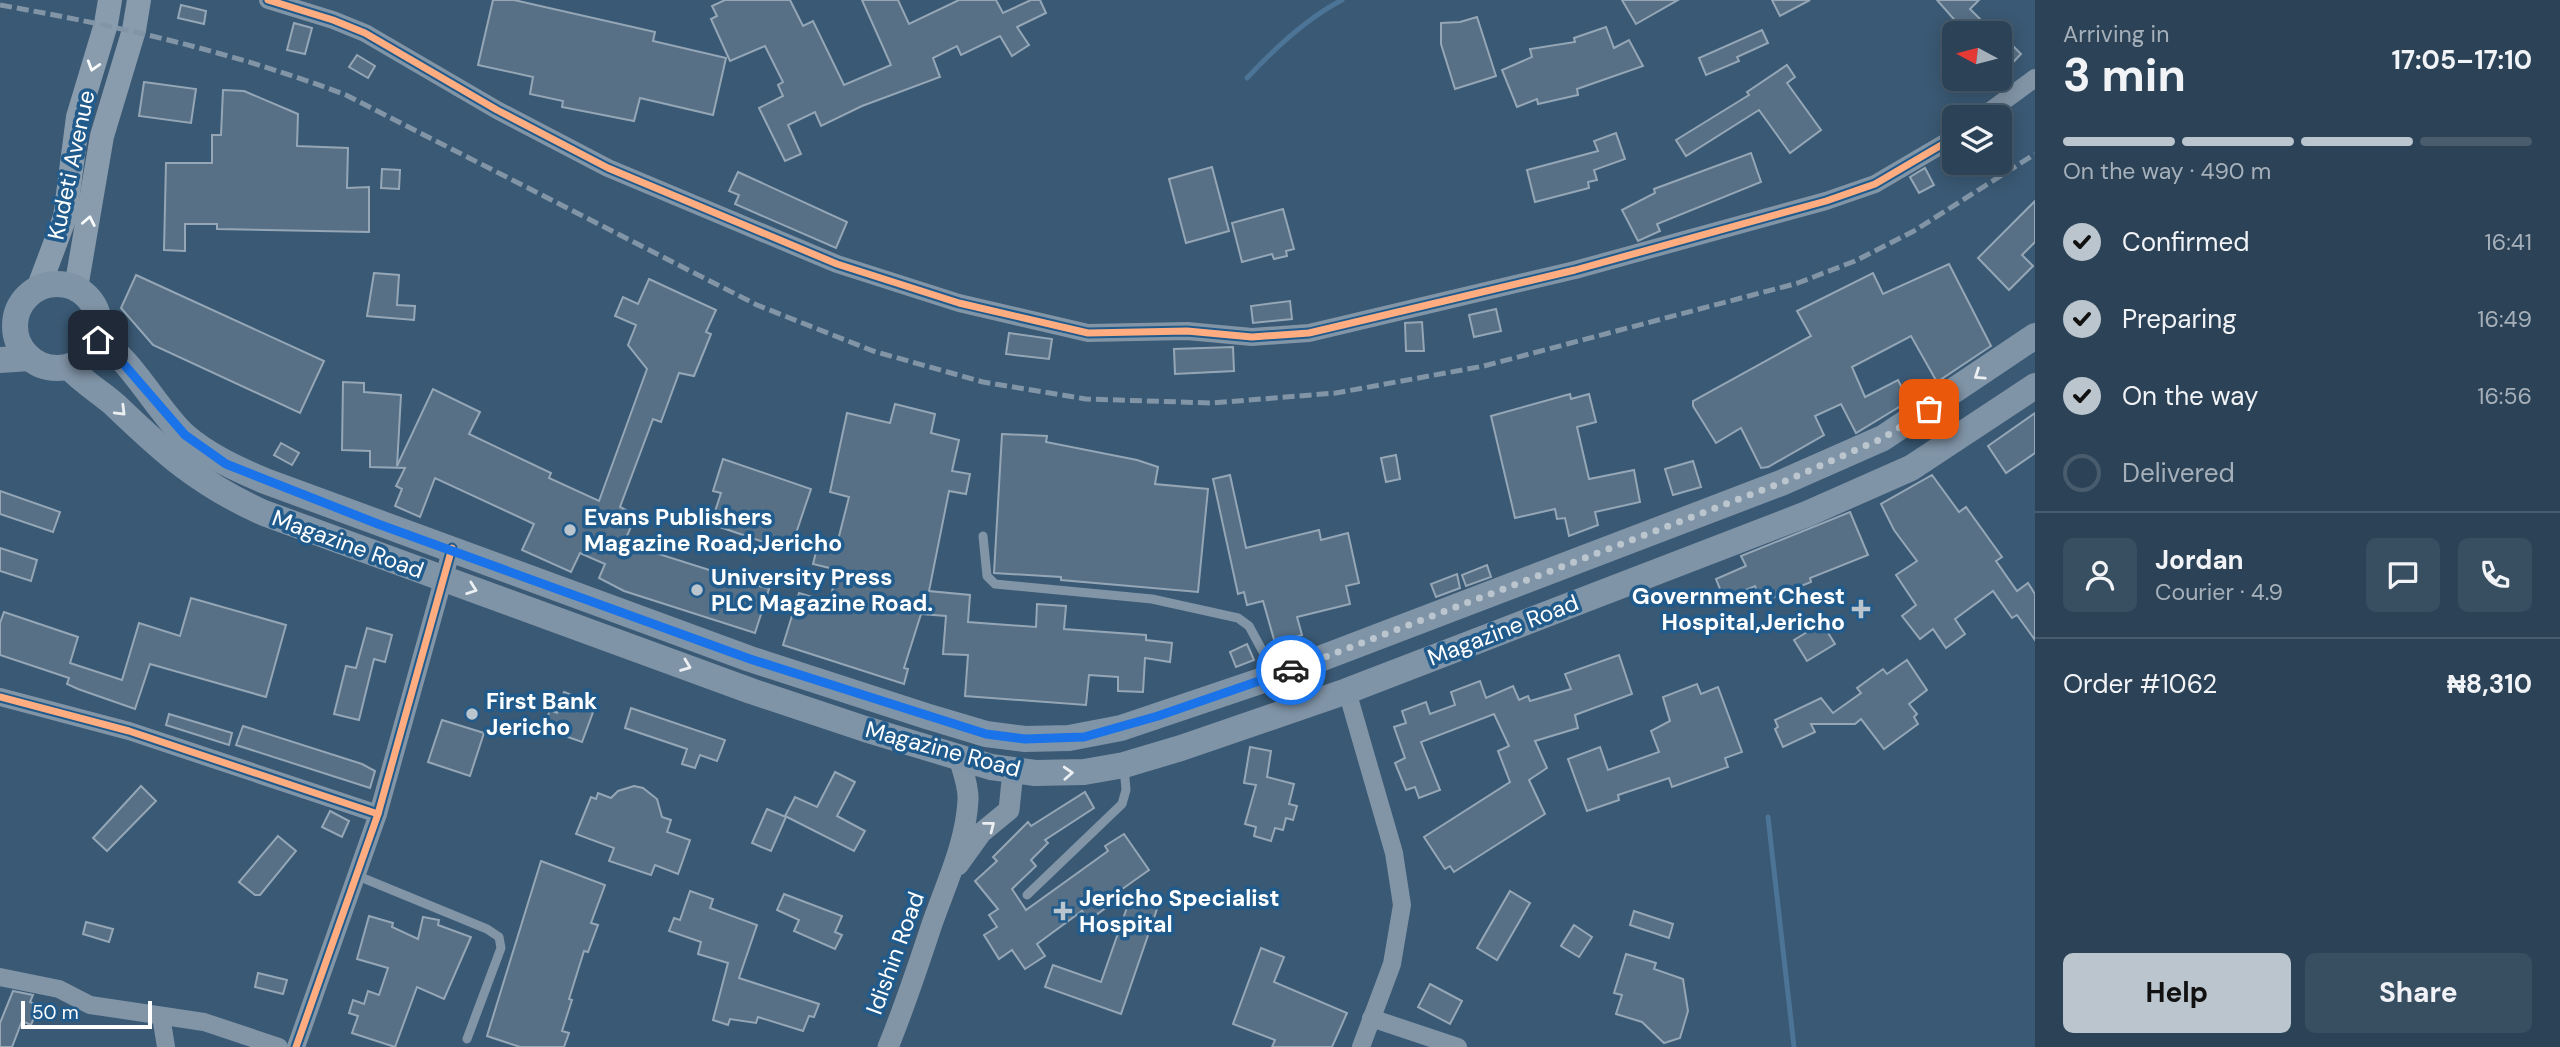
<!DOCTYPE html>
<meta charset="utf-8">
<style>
body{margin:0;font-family:"DM Sans",sans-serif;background:#384e61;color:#f1f3f6;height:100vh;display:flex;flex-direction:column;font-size:26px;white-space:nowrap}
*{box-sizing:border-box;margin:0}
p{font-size:23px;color:#a6b0ba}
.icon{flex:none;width:38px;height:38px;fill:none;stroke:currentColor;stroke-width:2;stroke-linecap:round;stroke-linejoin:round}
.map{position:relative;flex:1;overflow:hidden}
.panel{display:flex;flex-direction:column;background:#2c4357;width:525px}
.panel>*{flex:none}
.needle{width:46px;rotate:277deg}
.buttons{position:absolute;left:1942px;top:21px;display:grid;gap:14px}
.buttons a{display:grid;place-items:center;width:70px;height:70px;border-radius:10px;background:#2c4357;box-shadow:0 4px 18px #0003,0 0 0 2px #485c6d;font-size:35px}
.scale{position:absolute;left:21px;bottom:18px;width:131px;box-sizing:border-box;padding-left:7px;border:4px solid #fff;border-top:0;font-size:19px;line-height:24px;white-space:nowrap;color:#fff;-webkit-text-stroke:5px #215b8c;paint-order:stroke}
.pin{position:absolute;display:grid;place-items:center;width:60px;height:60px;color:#fff;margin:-30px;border-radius:14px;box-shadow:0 4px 10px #0006}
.courier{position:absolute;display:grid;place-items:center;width:70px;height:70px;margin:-35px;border:5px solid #1a73e8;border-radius:50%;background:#fff;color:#222;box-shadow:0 2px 9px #0007}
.headline em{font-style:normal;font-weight:700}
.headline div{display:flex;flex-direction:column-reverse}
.headline{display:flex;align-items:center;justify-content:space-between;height:119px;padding:0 28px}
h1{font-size:46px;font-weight:700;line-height:52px}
.bar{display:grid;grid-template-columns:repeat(4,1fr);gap:10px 7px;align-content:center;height:84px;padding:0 28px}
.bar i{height:9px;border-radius:5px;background:#485c6d}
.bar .active{background:#bac5ce}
.bar p{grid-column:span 4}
.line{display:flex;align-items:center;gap:18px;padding:0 28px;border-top:2px solid #485c6d}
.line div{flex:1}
.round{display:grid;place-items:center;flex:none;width:74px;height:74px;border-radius:10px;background:#384e61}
ol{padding:0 28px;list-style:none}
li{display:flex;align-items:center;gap:21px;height:77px}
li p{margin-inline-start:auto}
li .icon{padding:7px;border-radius:50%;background:#bac5ce;color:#111;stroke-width:4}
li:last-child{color:#a6b0ba}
li i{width:38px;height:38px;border:4px solid #485c6d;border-radius:50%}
.button{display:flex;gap:14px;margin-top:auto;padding:14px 28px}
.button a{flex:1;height:80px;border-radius:10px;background:#bac5ce;color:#111;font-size:28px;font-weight:700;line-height:80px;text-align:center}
.button a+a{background:#384e61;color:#f1f3f6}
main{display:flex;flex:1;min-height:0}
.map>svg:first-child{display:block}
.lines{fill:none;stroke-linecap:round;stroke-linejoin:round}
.stream{stroke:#4c7496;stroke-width:5}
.building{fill:#577086;stroke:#95a7b6;stroke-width:2}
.service{stroke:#8195a7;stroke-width:9}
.minor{stroke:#8195a7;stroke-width:18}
.tertiary{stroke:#8195a7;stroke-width:21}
.secondary{stroke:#899cad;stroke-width:24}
.primary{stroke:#8094a7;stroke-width:26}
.rail{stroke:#8195a7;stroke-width:5;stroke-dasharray:12 5;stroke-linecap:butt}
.cycleway-casing{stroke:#215b8c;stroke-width:11}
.cycleway{stroke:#ffac80;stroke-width:7}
.oneway{stroke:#f9fafb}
.oneway2{stroke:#eceff2}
.done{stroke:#bac5ce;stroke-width:7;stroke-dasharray:0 12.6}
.route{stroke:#1a73e8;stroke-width:9}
.poi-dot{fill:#bac5ce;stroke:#215b8c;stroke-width:2.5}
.labels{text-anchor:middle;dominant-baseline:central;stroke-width:7;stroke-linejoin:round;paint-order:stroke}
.street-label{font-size:23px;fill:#fff;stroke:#215b8c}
.poi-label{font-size:23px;font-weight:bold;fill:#fff;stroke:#215b8c;text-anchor:start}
</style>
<main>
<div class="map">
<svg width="2035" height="1047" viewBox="0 0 2035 1047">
<rect width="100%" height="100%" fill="#3a5974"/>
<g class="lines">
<g class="stream">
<path d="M1247,78C1274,49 1307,18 1342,0"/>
<path d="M1768,817L1794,1047"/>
</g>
</g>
<g class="building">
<path d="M493,0H514L655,32L653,41L726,58L713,115L640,98L634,121L562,107L563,101L530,94L533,77L478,65Z"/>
<path d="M725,0H790L803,26L813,21L844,85L891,65L862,0H898L909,24L959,0H996L1003,13L1031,0H1040L1046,13L1017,27L1029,45L1012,56L1000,36L961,55L957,46L933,58L940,77L862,106L821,126L815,112L788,125L801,154L785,161L759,108L783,96L778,85L783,82L765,46L730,61L711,19L717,16L712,6Z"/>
<path d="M1622,0H1678L1636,24Z"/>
<path d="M1772,0H1810L1780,16Z"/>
<path d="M1937,0H1979L1970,9L1994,33H1966Z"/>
<path d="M181,5L206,11L204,24L178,18Z"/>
<path d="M1477,17L1496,76L1455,89L1441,44V23L1460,22Z"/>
<path d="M294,23L312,28L305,54L287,50Z"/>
<path d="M1606,27L1614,48L1629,40L1643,66L1577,89L1578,95L1538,104L1537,99L1517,107L1502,70L1532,57L1530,49L1575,42L1574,38Z"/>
<path d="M1762,30L1768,43L1737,57L1739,61L1706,75L1699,58Z"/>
<path d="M2000,33L2021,54L2000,76Z"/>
<path d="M357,55L375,66L368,78L349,67Z"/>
<path d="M1787,65L1795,77L1787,83L1821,130L1790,153L1759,110L1686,156L1676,140L1749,95L1747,92Z"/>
<path d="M144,82L196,89L191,123L139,116Z"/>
<path d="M223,90L244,91L298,114L297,146L348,148L347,188L369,187V232L217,229V224H185V251L164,250L166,163H212V135H221Z"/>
<path d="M1616,133L1625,159L1594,170L1597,180L1588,182L1589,188L1535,202L1527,170L1598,151L1594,141Z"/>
<path d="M1751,153L1761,182L1657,224L1660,231L1638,241L1622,210L1655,193L1654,189Z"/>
<path d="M1212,167L1229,231L1186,243L1169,179Z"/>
<path d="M1925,168L1934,185L1919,193L1910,177Z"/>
<path d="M382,169L400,170L399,189L381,188Z"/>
<path d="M738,172L847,222L836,248L735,204L739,195L729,191Z"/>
<path d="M2035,201V242L2022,255L2033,266L2009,290L1978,258Z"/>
<path d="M1283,209L1294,249L1286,251L1287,256L1274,259L1272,254L1242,262L1232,223Z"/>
<path d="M1949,264L1991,346L1937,382L1911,336L1852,367L1865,397L1898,380L1909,401L1856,433L1841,404L1815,416L1824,435L1768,467L1761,468L1741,428L1716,443L1693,406V401L1811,336L1797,311L1873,273L1883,294Z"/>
<path d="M374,273L399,275L397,305L415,306L414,320L367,316Z"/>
<path d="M136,275L324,361L300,413L153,345L121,308Z"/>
<path d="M649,279L716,310L706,332L711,334L694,376L679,373L661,422L653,419L620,507L636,515L624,543L769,589L755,633L624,591L599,578L605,564L580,553L571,572L522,550L534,524L435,478L420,517L395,506L402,489L396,486L405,468L370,467V451L342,450L343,382L364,383V392L401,395L397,466L433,389L480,412L469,434L551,473L549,478L599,501L647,369L628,345L636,325L615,316L623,297L638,304Z"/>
<path d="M1290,301L1292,319L1253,323L1251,306Z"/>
<path d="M1496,309L1501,331L1474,337L1469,315Z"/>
<path d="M1422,322L1424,351H1406L1405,323Z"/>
<path d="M1009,333L1052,339L1049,359L1006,354Z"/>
<path d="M1233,347L1234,371L1175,374L1174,349Z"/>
<path d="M1570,394L1571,399L1589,394L1596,422L1577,427L1589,479L1634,470L1640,502L1595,512L1598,525L1569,536L1565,518L1557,519L1555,509L1515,518L1491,416Z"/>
<path d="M895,404L935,414L931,433L959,440L952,471L970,474L966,494L949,491L929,591L970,595L968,622L1036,627L1037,604L1066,606L1064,629L1146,635V640L1172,643L1170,662L1145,658L1143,692L1118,691V677L1089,675L1086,705L965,696L968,655L943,654L946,616L921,614L904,668L908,669L904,684L783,645L799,593L829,602L838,570L813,564L818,544L836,548L849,497L830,492L847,413L890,423Z"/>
<path d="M2035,413V453L2006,473L1988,446Z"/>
<path d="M1002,434L1047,436L1046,442L1137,460L1158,467L1155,484L1208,489L1198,592L1061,580V577L994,573Z"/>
<path d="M281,443L299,453L292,465L274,455Z"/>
<path d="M1396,455L1400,479L1386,482L1381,458Z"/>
<path d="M723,459L811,489L790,551L711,524L721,493L713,491Z"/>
<path d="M1693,461L1701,487L1673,495L1665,469Z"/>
<path d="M1230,475L1246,548L1319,530L1321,540L1348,533L1359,583L1346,586L1350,604L1297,617L1302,635L1275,643L1263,601L1247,605L1244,592L1238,594L1213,479Z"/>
<path d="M1932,475L1959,512L1966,507L2002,557L1996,561L2017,591L2028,583L2035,594V640L2017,615L2012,618L1993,591L1955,619L1965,634L1946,648L1933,629L1920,639L1902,616L1916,605L1896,575L1917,561L1894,530L1881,504Z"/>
<path d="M0,491L60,512L53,532L0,514Z"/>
<path d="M1850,512L1868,555L1810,578L1811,582L1770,599L1766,592L1759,596L1755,586L1724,599L1716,579L1746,566L1741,556Z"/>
<path d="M0,548L37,560L31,581L0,571Z"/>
<path d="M1487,565L1491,577L1466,586L1462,575Z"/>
<path d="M1457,574L1460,588L1436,597L1431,584Z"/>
<path d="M191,598L286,625L266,697L150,664L135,709L78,689L67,684L69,678L0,655V623L4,612L78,637L70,663L122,680L139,623L180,636Z"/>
<path d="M1822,623L1835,644L1807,661L1794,640Z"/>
<path d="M367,628L392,635L385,662L374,659L359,720L334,714L346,666L356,668Z"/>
<path d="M1247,644L1254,660L1236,667L1230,652Z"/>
<path d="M1619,655L1632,694L1575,715L1578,728L1535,741L1547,768L1529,780L1545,814L1454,872L1450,866L1445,869L1424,837L1510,782L1498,751L1509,746L1494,714L1421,742L1440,790L1419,798L1415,787L1406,790L1395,763L1405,758L1394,727L1406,723L1402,711L1426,702L1430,714L1455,705L1451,692L1480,681L1486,698L1513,686L1519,700L1528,696L1530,701L1571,689L1565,674Z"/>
<path d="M1907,660L1927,690L1909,704L1917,714L1914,717L1918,724L1884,749L1861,719L1855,724H1811L1815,732L1783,747L1775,729L1778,727L1775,720L1821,698L1833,713L1861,693L1857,688L1883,669L1887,674Z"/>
<path d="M1697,684L1701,694L1718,687L1742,752L1725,758L1728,767L1672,787L1669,778L1618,795L1619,800L1587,811L1568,759L1600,747L1608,770L1659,752L1651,731L1670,721L1663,697Z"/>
<path d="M564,692L596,704L582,742L551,731L552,725L545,723L550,710L557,713Z"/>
<path d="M631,708L725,740L717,761L700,755L695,768L682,764L687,749L625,728Z"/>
<path d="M169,714L232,733L229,745L166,725Z"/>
<path d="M442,720L484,733L470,776L428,762Z"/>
<path d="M243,726L362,764L375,771L370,788L236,745Z"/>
<path d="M1250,747L1271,751L1267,777L1294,784L1289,804L1297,806L1293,820L1286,818L1283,830L1275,828L1271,841L1254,836L1256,827L1245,824L1256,785L1244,783Z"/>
<path d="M835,772L855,782L837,816L865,831L854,851L785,816L795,797L817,807Z"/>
<path d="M141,786L156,801L107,851L93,838Z"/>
<path d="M634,786L643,788L657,799L662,817L671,820L667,832L690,840L678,874L655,865L651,875L609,861L614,848L576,834L591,797L596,799L598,793L611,798L618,791Z"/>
<path d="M1085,792L1094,808L1045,840L1048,843L1031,860L1036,866L1012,889L1026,910L1108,851L1105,846L1124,834L1149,870L1118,892L1125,894L1089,920L1082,911L1037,944L1045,956L1025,969L1012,950L999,959L984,935L997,927L989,915L998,909L975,881L997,861L993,857L1028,822L1031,826Z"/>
<path d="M767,809L786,817L771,851L752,843Z"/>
<path d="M330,811L349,821L342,837L322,827Z"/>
<path d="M278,836L296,851L260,895H255L239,882Z"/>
<path d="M541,861L605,885L591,923L598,925L588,952L584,951L569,999L572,1000L562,1031L569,1033L564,1047H520L487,1036Z"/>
<path d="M690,891L713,899L710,908L757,925L739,978L819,1004L814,1017L809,1016L803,1031L758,1017L756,1023L730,1019L728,1025L713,1020L728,963L698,954L701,942L669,931L674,918L680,920Z"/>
<path d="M1510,891L1530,903L1497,960L1477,948Z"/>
<path d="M784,894L842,916L835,932L842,935L835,949L794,931L799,920L777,910Z"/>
<path d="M1131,896L1158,906L1121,1014L1045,987L1053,965L1101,982Z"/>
<path d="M1634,911L1673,924L1669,938L1630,925Z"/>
<path d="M369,916L393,923L392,927L418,939L423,917L439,920L438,925L471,937L444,999L417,987L395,1047L352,1033L358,1016L349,1013L353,1000L364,1004L368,991L379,995L388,968L357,959Z"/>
<path d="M86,922L113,929L109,942L83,934Z"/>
<path d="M1574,925L1592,937L1579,957L1561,946Z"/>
<path d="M1261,948L1284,957L1274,982L1347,1013L1332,1047H1272L1275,1040L1233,1024Z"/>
<path d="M1626,954L1656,963L1654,969L1683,979L1688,1011L1680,1038L1664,1043L1642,1022L1616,1014L1622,995L1614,993Z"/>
<path d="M258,973L287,980L283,994L255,987Z"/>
<path d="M1430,984L1462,1001L1450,1024L1418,1007Z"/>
<path d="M13,991L33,995L30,1002L39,1006L31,1025L22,1021L12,1047H0V1023Z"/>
</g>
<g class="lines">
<g class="service">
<path d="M983,536L987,576L995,584L1152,599L1238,618L1249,626L1275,674"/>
<path d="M358,876L487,929L499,937L501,948L467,1039"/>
<path d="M1027,895L1122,804L1126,790L1124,767"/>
</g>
<g class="minor">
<path d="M268,0L333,20L365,33L497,110L608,168L837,264L959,303L1088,333L1187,331L1252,337L1309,333L1575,270L1826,201L1875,184L1955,137"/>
<path d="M1982,117L2035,78"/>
<path d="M1347,691L1394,853L1402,905L1392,964L1361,1047"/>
<path d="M0,697L129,731L378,814"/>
<path d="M0,977L59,989L90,1005L204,1022L279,1047"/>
<path d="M161,1016L166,1047"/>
<path d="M1371,1018L1458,1047"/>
<path d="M296,1047L378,814L452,548"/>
</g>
<g class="tertiary">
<path d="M958,865L981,833L1009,810L1013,771"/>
<path d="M888,1047C905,1006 918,966 932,924C946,884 966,843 968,800C969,786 962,770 959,757"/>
</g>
<g class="secondary">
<path d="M76,288L102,136L134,30L139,0"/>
<path d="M38,289L65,217L78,117L106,24L110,0"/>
</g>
<g class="primary">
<circle cx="57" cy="326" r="42"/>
<path d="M98,340C129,355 158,412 185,436C208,456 237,469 265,481L750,659L926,716L986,734L1025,739L1069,738L1121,728L1275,676L1781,483L1883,438L2035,336"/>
<path d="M0,360L30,358"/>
<path d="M69,367C83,382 100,392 115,405C165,453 199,484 264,513L751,691L865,729L991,767L1035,773L1084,772L1124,765L1181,748L1347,691L1807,514L1911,468L2035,386"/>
</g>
<path class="rail" d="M0,5C119,26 233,52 346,95L757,305L873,351L983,382L1086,399L1212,403L1336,393L1484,366L1798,283L1855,261L1914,231L2035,154"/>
<defs>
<g id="cycleway">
<path d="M268,0L333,20L365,33L497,110L608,168L837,264L959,303L1088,333L1187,331L1252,337L1309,333L1575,270L1826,201L1875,184L1955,137"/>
<path d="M0,697L129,731L378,814"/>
<path d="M296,1047L378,814L452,548"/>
</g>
</defs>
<use href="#cycleway" class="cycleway-casing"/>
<use href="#cycleway" class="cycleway"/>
</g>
<defs><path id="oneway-chevron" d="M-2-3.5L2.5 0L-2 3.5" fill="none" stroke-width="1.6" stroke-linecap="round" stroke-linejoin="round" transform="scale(1.75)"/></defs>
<g class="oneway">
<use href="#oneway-chevron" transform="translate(93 66) rotate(107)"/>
<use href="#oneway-chevron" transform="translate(89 221) rotate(-79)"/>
</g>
<g class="oneway2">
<use href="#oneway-chevron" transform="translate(1979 375) rotate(146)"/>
<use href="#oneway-chevron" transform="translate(121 411) rotate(45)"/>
<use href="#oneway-chevron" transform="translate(472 589) rotate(20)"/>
<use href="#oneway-chevron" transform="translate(686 666) rotate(21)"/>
<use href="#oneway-chevron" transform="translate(1068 773) rotate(-3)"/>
<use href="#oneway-chevron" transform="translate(990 826) rotate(-38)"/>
</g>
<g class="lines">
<path class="done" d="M1291,670L1781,483L1883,438L1929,409"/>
<path class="route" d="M98,340L115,354L185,435L226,464L378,524L750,659L986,734L1025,739L1084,737L1158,716L1291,670"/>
</g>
<g class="poi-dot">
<circle cx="570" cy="530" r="7"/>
<circle cx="697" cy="590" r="7"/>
<path d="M1857.5 598.5h7v7h7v7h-7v7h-7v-7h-7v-7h7z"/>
<circle cx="472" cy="714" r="7"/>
<path d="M1059.5 900.5h7v7h7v7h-7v7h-7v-7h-7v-7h7z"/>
</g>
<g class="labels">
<g class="street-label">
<text transform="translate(71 165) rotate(-78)">Kudeti Avenue</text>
<text transform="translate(348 544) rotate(20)">Magazine Road</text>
<text transform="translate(1503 630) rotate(-21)">Magazine Road</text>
<text transform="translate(943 749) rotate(15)">Magazine Road</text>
<text transform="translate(895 953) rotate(-70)">Idishin Road</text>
</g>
<g class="poi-label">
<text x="584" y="517">Evans Publishers<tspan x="584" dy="26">Magazine Road,Jericho</tspan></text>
<text x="711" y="577">University Press<tspan x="711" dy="26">PLC Magazine Road.</tspan></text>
<text x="1845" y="596" text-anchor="end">Government Chest<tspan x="1845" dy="26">Hospital,Jericho</tspan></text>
<text x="486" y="701">First Bank<tspan x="486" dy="26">Jericho</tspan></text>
<text x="1079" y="898">Jericho Specialist<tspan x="1079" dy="26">Hospital</tspan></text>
</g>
</g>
</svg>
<div class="buttons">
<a><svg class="needle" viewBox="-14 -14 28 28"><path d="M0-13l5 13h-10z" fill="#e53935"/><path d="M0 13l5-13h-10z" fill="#a6b0ba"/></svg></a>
<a><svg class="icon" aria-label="layers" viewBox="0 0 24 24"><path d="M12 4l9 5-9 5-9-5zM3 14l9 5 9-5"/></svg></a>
</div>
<div class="scale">50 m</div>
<div class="pin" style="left:1929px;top:409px;background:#ea580c"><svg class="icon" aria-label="bag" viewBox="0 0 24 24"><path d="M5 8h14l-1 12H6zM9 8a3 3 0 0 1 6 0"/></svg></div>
<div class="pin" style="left:98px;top:340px;background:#1f2937"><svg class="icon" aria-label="home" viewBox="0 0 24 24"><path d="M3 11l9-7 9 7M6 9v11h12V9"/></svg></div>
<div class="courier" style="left:1291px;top:670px"><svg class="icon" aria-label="car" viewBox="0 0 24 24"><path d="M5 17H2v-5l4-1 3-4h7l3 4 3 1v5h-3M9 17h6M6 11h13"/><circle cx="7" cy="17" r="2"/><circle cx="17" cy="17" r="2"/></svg></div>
</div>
<section class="panel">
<div class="headline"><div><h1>3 min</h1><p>Arriving in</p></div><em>17:05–17:10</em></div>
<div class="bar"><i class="active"></i><i class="active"></i><i class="active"></i><i></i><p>On the way · 490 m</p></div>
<ol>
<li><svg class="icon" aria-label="check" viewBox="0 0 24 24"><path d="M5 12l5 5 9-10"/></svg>Confirmed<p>16:41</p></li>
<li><svg class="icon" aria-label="check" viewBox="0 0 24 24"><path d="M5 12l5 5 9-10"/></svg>Preparing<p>16:49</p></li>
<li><svg class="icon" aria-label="check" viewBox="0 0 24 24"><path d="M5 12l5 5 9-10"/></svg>On the way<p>16:56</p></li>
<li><i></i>Delivered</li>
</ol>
<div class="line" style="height:126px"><a class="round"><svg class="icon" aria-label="person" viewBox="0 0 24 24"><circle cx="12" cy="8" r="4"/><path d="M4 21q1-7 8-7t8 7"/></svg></a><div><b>Jordan</b><p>Courier · 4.9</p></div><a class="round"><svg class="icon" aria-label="chat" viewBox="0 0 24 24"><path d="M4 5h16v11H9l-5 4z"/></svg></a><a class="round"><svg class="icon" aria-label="phone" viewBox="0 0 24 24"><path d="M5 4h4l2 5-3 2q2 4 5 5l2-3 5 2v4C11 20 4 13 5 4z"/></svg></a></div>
<div class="line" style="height:91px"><div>Order #1062</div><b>₦8,310</b></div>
<div class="button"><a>Help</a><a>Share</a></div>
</section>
</main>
